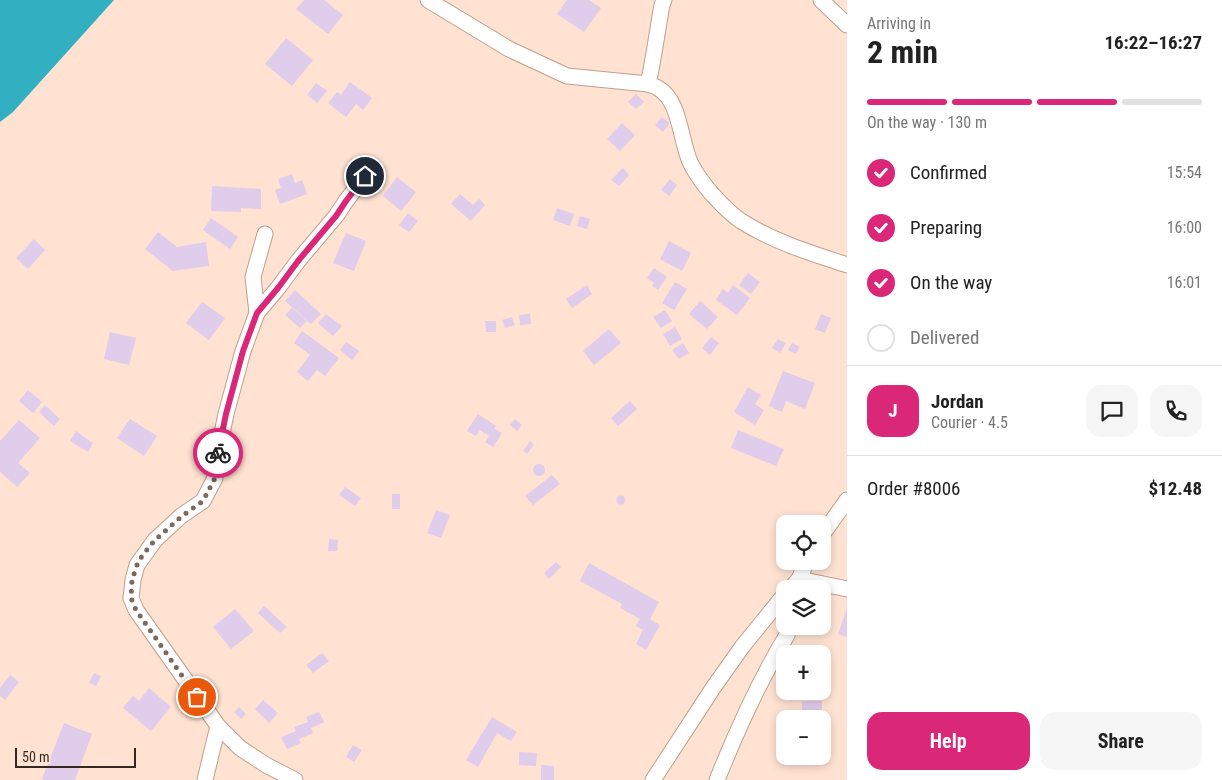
<!DOCTYPE html>
<meta charset="utf-8">
<style>
body{margin:0;font-family:"Roboto Condensed",sans-serif;background:#f6f6f6;color:#222;height:100vh;display:flex;flex-direction:column;font-size:19px;white-space:nowrap}
*{box-sizing:border-box;margin:0}
p{font-size:16px;color:#767676}
.icon{flex:none;width:28px;height:28px;fill:none;stroke:currentColor;stroke-width:2;stroke-linecap:round;stroke-linejoin:round}
.map{position:relative;flex:1;overflow:hidden}
.panel{display:flex;flex-direction:column;background:#fff;width:375px}
.panel>*{flex:none}
.fabs{position:absolute;left:776px;top:515px;display:grid;gap:10px}
.fabs a{display:grid;place-items:center;width:55px;height:55px;border-radius:10px;background:#fff;box-shadow:0 2px 8px #0003;font-size:25px}
.scale{position:absolute;left:15px;bottom:12px;width:121px;box-sizing:border-box;padding-left:5px;border:2px solid #352820;border-top:0;font-size:14px;line-height:18px;white-space:nowrap;color:#352820;-webkit-text-stroke:4px #ffe2d2;paint-order:stroke}
.pin{position:absolute;display:grid;place-items:center;width:42px;height:42px;color:#fff;margin:-21px;border:2px solid #fff;border-radius:50%;box-shadow:0 1px 5px #0007}
.courier{position:absolute;display:grid;place-items:center;width:50px;height:50px;margin:-25px;border:4px solid #db2777;border-radius:50%;background:#fff;color:#222;box-shadow:0 1px 6px #0007}
.head em{font-style:normal;font-weight:700}
.head div{display:flex;flex-direction:column-reverse}
.head{display:flex;align-items:center;justify-content:space-between;height:85px;padding:0 20px}
h1{font-size:32px;font-weight:700;line-height:38px}
.bar{display:grid;grid-template-columns:repeat(4,1fr);gap:8px 5px;align-content:center;height:60px;padding:0 20px}
.bar i{height:6px;border-radius:4px;background:#e0e0e0}
.bar .active{background:#db2777}
.bar p{grid-column:span 4}
.line{display:flex;align-items:center;gap:12px;padding:0 20px;border-top:1px solid #e0e0e0}
.line div{flex:1}
.round{display:grid;place-items:center;flex:none;width:52px;height:52px;border-radius:15px;background:#f6f6f6}
ol{padding:0 20px;list-style:none}
li{display:flex;align-items:center;gap:15px;height:55px}
li p{margin-inline-start:auto}
li .icon{padding:5px;border-radius:50%;background:#db2777;color:#fff;stroke-width:4}
li:last-child{color:#767676}
li i{width:28px;height:28px;border:2px solid #e0e0e0;border-radius:50%}
.cta{display:flex;gap:10px;margin-top:auto;padding:10px 20px}
.cta a{flex:1;height:58px;border-radius:15px;background:#db2777;color:#fff;font-size:20px;font-weight:700;line-height:58px;text-align:center}
.cta a+a{background:#f6f6f6;color:#222}
main{display:flex;flex:1;min-height:0}
.map>svg:first-child{display:block}
.water{fill:#32afc0}
.building{fill:#e0cceb}
.lines{fill:none;stroke-linecap:round;stroke-linejoin:round}
.minor-casing{stroke:#c09f8c;stroke-width:17}
.minor{stroke:#fff;stroke-width:15}
.done{stroke:#7c695e;stroke-width:5;stroke-dasharray:0 9}
.route{stroke:#db2777;stroke-width:6}
</style>
<main>
<div class="map">
<svg width="847" height="780" viewBox="0 0 847 780">
<rect width="100%" height="100%" fill="#ffe2d2"/>
<path class="water" d="M0,0H114L13,112L0,122Z"/>
<g class="building">
<path d="M304,0H324L343,15L328,34L296,9Z"/>
<path d="M567,0H589L601,8L584,32L557,14Z"/>
<path d="M286,38L313,60L292,86L265,64Z"/>
<path d="M350,82L372,98L363,110L356,104L346,117L328,103L337,92L341,95Z"/>
<path d="M316,83L327,91L317,103L307,95Z"/>
<path d="M636,94L644,102L636,109L628,102Z"/>
<path d="M662,117L670,123L663,132L655,125Z"/>
<path d="M622,123L635,135L620,151L607,139Z"/>
<path d="M623,168L629,175L619,186L611,180Z"/>
<path d="M292,174L295,183L302,180L307,194L280,204L275,190L281,188L278,179Z"/>
<path d="M397,177L416,192L401,211L383,196Z"/>
<path d="M670,179L677,185L669,196L661,190Z"/>
<path d="M212,186L261,189V209L241,208V212L211,211Z"/>
<path d="M460,194L473,205L479,199L485,205L471,221L451,204Z"/>
<path d="M557,208L574,214L570,226L553,220Z"/>
<path d="M408,213L418,221L409,232L399,225Z"/>
<path d="M580,216L590,219L587,229L577,226Z"/>
<path d="M211,218L238,237L230,249L203,230Z"/>
<path d="M158,232L177,247L206,242L209,266L173,271L145,249Z"/>
<path d="M346,233L366,241L354,271L333,263Z"/>
<path d="M34,239L45,250L28,269L16,258Z"/>
<path d="M669,241L691,253L682,271L660,259Z"/>
<path d="M654,268L667,277L658,290L652,286L654,283L647,278Z"/>
<path d="M748,273L760,282L751,294L739,285Z"/>
<path d="M675,282L687,289L674,310L662,303Z"/>
<path d="M587,285L592,294L572,308L566,299Z"/>
<path d="M733,285L750,298L737,315L716,300L723,289L728,293Z"/>
<path d="M295,290L321,314L311,324L285,301Z"/>
<path d="M700,301L718,317L707,329L689,314Z"/>
<path d="M202,302L225,318L209,340L186,323Z"/>
<path d="M292,308L307,321L300,328L285,315Z"/>
<path d="M665,310L672,321L661,328L653,317Z"/>
<path d="M326,314L342,326L333,336L318,323Z"/>
<path d="M530,314L531,324L520,325L519,315Z"/>
<path d="M821,314L831,318L825,333L815,329Z"/>
<path d="M512,317L515,325L505,328L502,320Z"/>
<path d="M485,321H496V332H486Z"/>
<path d="M675,327L682,339L670,346L663,334Z"/>
<path d="M609,329L621,343L594,365L583,351Z"/>
<path d="M302,331L339,358L325,376L317,370L308,381L297,372L310,355L294,343Z"/>
<path d="M110,332L136,338L129,365L104,359Z"/>
<path d="M711,337L719,343L710,355L702,348Z"/>
<path d="M778,339L786,343L780,353L772,348Z"/>
<path d="M346,342L359,351L352,360L340,350Z"/>
<path d="M683,343L689,353L679,359L672,350Z"/>
<path d="M792,343L800,347L796,354L788,350Z"/>
<path d="M783,371L815,383L805,409L786,401L782,412L769,406Z"/>
<path d="M748,387L761,395L755,404L764,410L755,425L734,412Z"/>
<path d="M28,390L42,402L33,413L19,401Z"/>
<path d="M630,401L637,409L618,426L611,418Z"/>
<path d="M45,405L60,419L54,426L39,412Z"/>
<path d="M478,414L496,426L494,428L502,433L493,447L485,442L489,436L480,430L476,436L467,431Z"/>
<path d="M130,419L157,436L144,456L117,438Z"/>
<path d="M515,419L522,425L517,431L510,425Z"/>
<path d="M19,420L40,438L18,463L30,473L17,487L0,472V441Z"/>
<path d="M738,430L784,449L776,466L731,448Z"/>
<path d="M76,431L93,443L88,452L70,441Z"/>
<path d="M530,441L534,444L527,454L523,451Z"/>
<circle cx="539" cy="470" r="6"/>
<path d="M552,475L560,484L533,505L525,496Z"/>
<path d="M345,487L361,498L355,506L339,495Z"/>
<rect x="392" y="494" width="8" height="15"/>
<circle cx="621" cy="500" r="4.5"/>
<path d="M436,510L450,515L441,538L427,533Z"/>
<path d="M329,539L338,540L337,551H328Z"/>
<path d="M556,562L561,567L549,579L544,573Z"/>
<path d="M589,563L659,602L650,619L660,625L646,650L636,644L643,630L636,626L640,619L620,608L622,604L580,581Z"/>
<path d="M264,606L287,627L280,633L258,613Z"/>
<path d="M847,608V637L838,634Z"/>
<path d="M235,609L254,631L231,649L213,627Z"/>
<path d="M322,653L329,661L313,673L306,665Z"/>
<path d="M94,673L101,676L96,686L89,683Z"/>
<path d="M10,675L19,682L5,700L0,696V688Z"/>
<path d="M149,688L171,707L151,731L123,708L133,696L139,701Z"/>
<path d="M263,700L278,713L269,723L255,709Z"/>
<path d="M802,701H822V713L802,714Z"/>
<path d="M239,707L246,714L241,719L234,712Z"/>
<path d="M319,712L324,722L311,728L313,733L299,739L301,743L287,749L281,737L296,731L294,727L308,722L306,717Z"/>
<path d="M492,717L517,732L511,741L497,733L478,767L466,760Z"/>
<path d="M64,723L92,734L75,780H45L42,779Z"/>
<path d="M353,745L362,750L354,762L346,757Z"/>
<path d="M519,752L537,753L536,766L519,765Z"/>
<path d="M541,765L554,766V780H541Z"/>
</g>
<g class="lines">
<defs>
<g id="minor">
<path d="M428,0L509,49L567,76L648,84C651,85 655,86 658,88C681,101 680,142 691,164C695,172 706,188 713,195C721,204 731,214 741,221C774,242 811,253 847,265"/>
<path d="M821,0L847,25"/>
<path d="M648,84C654,58 657,32 662,5L664,0"/>
<path d="M257,313L253,277L265,234"/>
<path d="M822,535L847,500"/>
<path d="M799,579L847,589"/>
<path d="M793,586L799,579L807,561"/>
<path d="M205,780L218,726"/>
<path d="M295,780L266,765L240,748L218,726L136,610L131,598L133,580L137,565L155,540L181,516L203,501L215,478L219,448L226,414L243,351L257,313L278,288L298,261L336,216L346,201L365,176"/>
<path d="M653,780L713,688L742,647L785,594"/>
<path d="M717,780C737,730 759,681 787,635L789,626"/>
</g>
</defs>
<use href="#minor" class="minor-casing"/>
<use href="#minor" class="minor"/>
</g>
<g class="lines">
<path class="done" d="M197,697L136,610L131,598L132,580L137,565L142,556L155,540L182,516L203,501L215,478L218,453"/>
<path class="route" d="M218,453L226,414L243,351L257,313L278,288L298,261L336,216L346,201L365,176"/>
</g>
</svg>
<div class="fabs">
<a><svg class="icon" aria-label="locate" viewBox="0 0 24 24"><circle cx="12" cy="12" r="6"/><path d="M12 2v4M12 18v4M2 12h4M18 12h4"/></svg></a>
<a><svg class="icon" aria-label="layers" viewBox="0 0 24 24"><path d="M12 4l9 5-9 5-9-5zM3 14l9 5 9-5"/></svg></a>
<a>+</a>
<a>−</a>
</div>
<div class="scale">50 m</div>
<div class="pin" style="left:197px;top:697px;background:#ea580c"><svg class="icon" aria-label="bag" viewBox="0 0 24 24"><path d="M5 8h14l-1 12H6zM9 8a3 3 0 0 1 6 0"/></svg></div>
<div class="pin" style="left:365px;top:176px;background:#1f2937"><svg class="icon" aria-label="home" viewBox="0 0 24 24"><path d="M3 11l9-7 9 7M6 9v11h12V9"/></svg></div>
<div class="courier" style="left:218px;top:453px"><svg class="icon" aria-label="bike" viewBox="0 0 24 24"><circle cx="6" cy="16" r="4"/><circle cx="18" cy="16" r="4"/><path d="M6 16l4-8h5l3 8M10 8l3 8H6M13 5h3"/></svg></div>
</div>
<section class="panel">
<div class="head"><div><h1>2 min</h1><p>Arriving in</p></div><em>16:22–16:27</em></div>
<div class="bar"><i class="active"></i><i class="active"></i><i class="active"></i><i></i><p>On the way · 130 m</p></div>
<ol>
<li><svg class="icon" aria-label="check" viewBox="0 0 24 24"><path d="M5 12l5 5 9-10"/></svg>Confirmed<p>15:54</p></li>
<li><svg class="icon" aria-label="check" viewBox="0 0 24 24"><path d="M5 12l5 5 9-10"/></svg>Preparing<p>16:00</p></li>
<li><svg class="icon" aria-label="check" viewBox="0 0 24 24"><path d="M5 12l5 5 9-10"/></svg>On the way<p>16:01</p></li>
<li><i></i>Delivered</li>
</ol>
<div class="line" style="height:90px"><b class="round" style="background:#db2777;color:#fff">J</b><div><b>Jordan</b><p>Courier · 4.5</p></div><a class="round"><svg class="icon" aria-label="chat" viewBox="0 0 24 24"><path d="M4 5h16v11H9l-5 4z"/></svg></a><a class="round"><svg class="icon" aria-label="phone" viewBox="0 0 24 24"><path d="M5 4h4l2 5-3 2q2 4 5 5l2-3 5 2v4C11 20 4 13 5 4z"/></svg></a></div>
<div class="line" style="height:65px"><div>Order #8006</div><b>$12.48</b></div>
<div class="cta"><a>Help</a><a>Share</a></div>
</section>
</main>
